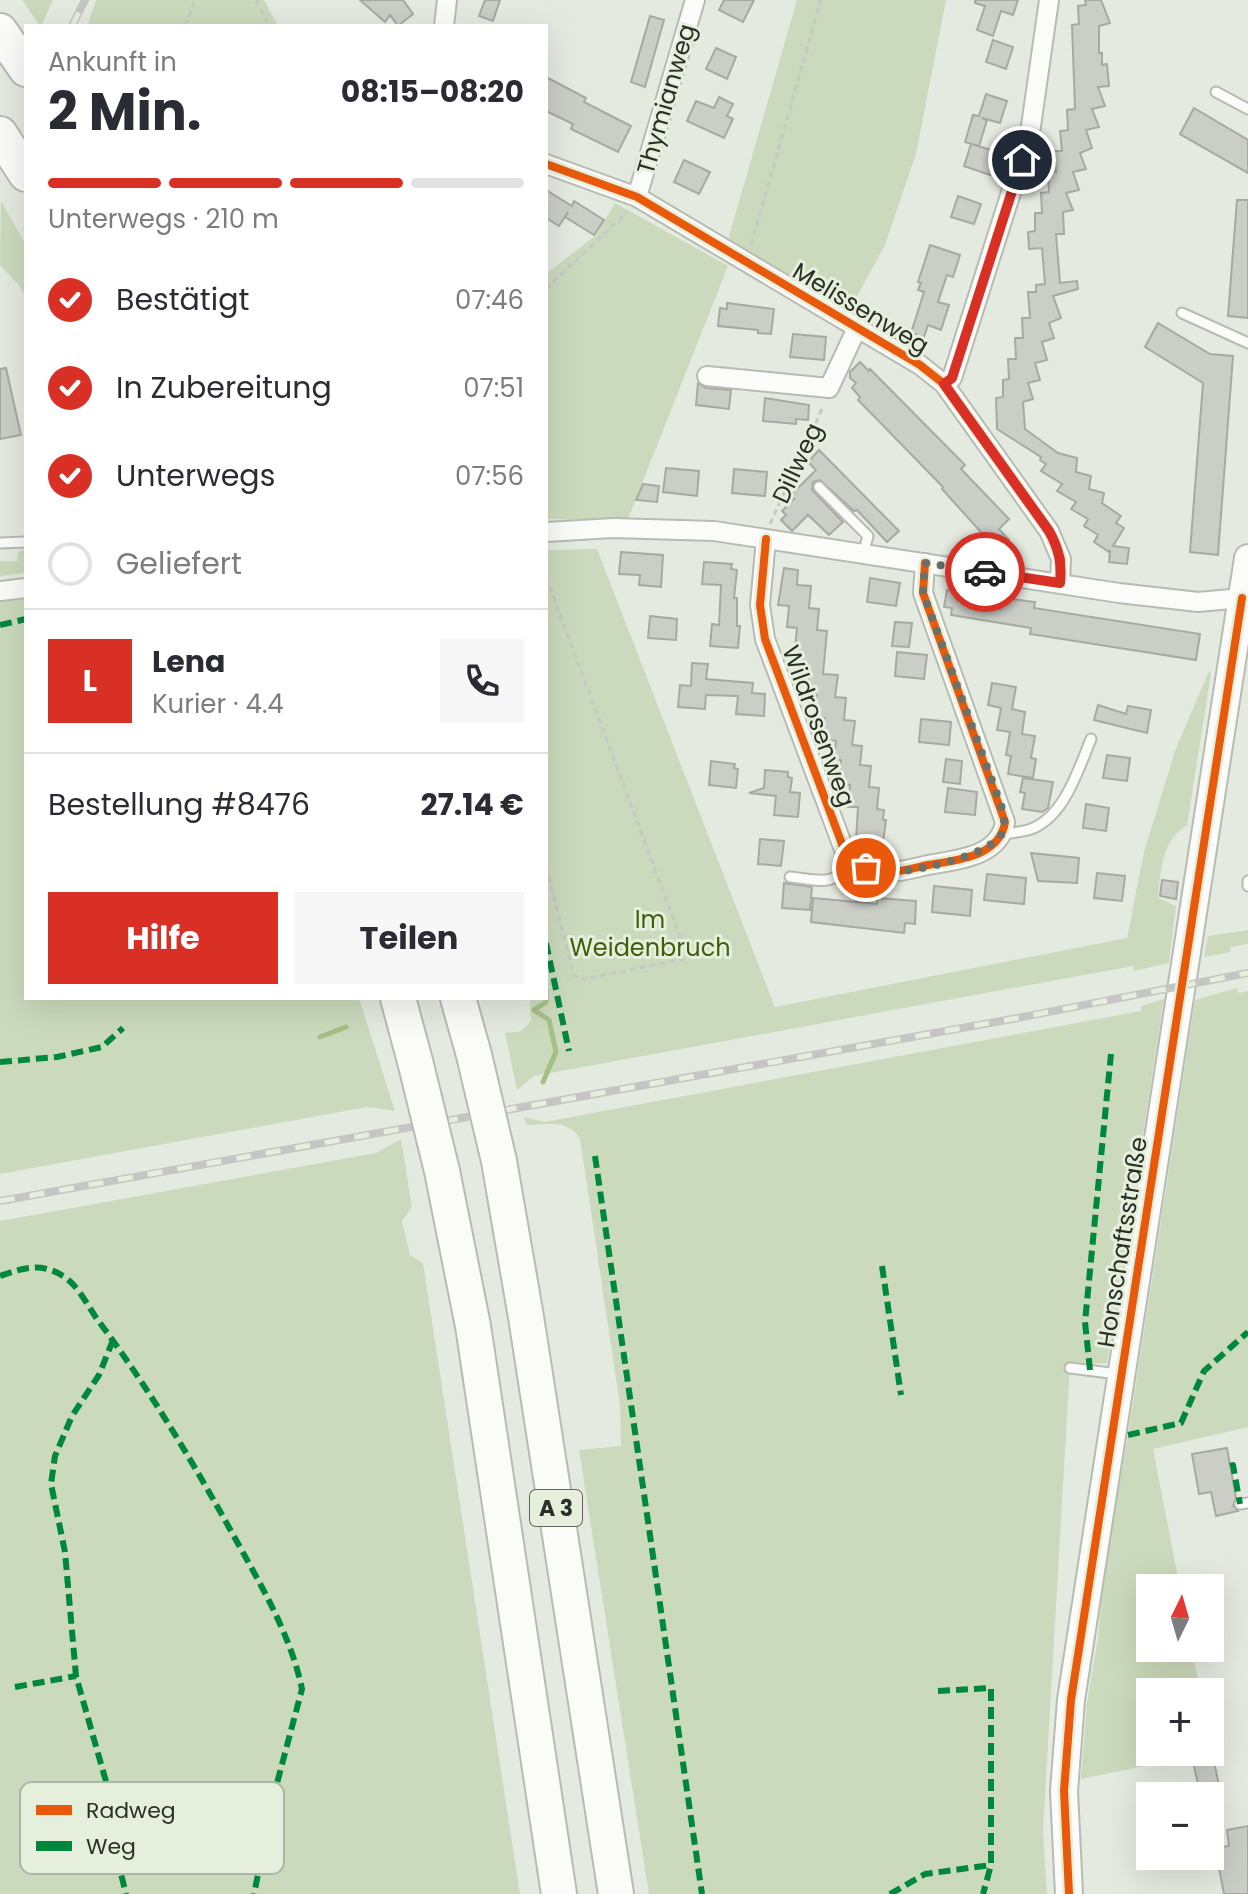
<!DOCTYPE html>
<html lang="de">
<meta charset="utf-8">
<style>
body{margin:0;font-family:Poppins,sans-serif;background:#f7f7f7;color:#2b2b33;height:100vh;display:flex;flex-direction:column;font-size:30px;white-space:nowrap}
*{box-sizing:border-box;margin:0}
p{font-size:26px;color:#7c7c81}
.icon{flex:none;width:44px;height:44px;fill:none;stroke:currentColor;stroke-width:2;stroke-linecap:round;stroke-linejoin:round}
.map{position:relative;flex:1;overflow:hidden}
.sheet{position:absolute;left:24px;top:24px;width:524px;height:976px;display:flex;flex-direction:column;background:#fff;border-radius:0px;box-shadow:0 8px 32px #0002}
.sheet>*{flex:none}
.needle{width:52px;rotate:5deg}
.fabs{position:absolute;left:1136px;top:1574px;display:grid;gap:16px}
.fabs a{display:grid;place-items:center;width:88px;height:88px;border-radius:0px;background:#fff;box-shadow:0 8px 32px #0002;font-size:40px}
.pin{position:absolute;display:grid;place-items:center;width:68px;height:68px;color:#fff;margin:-34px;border:4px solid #fff;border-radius:50%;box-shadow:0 2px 8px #0007}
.courier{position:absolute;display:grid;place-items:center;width:80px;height:80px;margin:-40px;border:6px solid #d93025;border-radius:50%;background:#fff;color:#222;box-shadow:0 2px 10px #0007}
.summary em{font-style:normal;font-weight:700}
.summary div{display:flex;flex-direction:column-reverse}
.summary{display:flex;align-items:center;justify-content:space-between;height:136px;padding:0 24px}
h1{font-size:52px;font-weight:700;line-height:60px}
.bar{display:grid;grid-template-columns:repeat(4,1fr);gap:12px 8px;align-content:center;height:96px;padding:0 24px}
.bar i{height:10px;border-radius:6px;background:#e1e1e2}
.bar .active{background:#d93025}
.bar p{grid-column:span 4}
.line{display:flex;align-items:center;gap:20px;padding:0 24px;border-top:2px solid #e1e1e2}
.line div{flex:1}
.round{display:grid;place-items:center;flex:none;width:84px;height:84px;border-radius:0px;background:#f7f7f7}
ol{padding:0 24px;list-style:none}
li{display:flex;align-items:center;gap:24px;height:88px}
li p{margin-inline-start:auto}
li .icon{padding:8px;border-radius:50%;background:#d93025;color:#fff;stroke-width:4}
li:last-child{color:#7c7c81}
li i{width:44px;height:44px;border:4px solid #e1e1e2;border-radius:50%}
.primary-button{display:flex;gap:16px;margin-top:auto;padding:16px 24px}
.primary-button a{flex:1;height:92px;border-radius:0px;background:#d93025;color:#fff;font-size:32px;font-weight:700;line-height:92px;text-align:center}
.primary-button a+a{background:#f7f7f7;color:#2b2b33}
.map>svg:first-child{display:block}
.green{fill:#cbdabc}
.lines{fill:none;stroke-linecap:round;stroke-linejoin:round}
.stream{stroke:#a5bf87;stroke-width:5}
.building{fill:#cacec6;stroke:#a6aaa2;stroke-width:2}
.lane-casing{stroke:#b7bcb3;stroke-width:13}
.street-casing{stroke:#b7bcb3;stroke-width:22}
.secondary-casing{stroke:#b7bcb3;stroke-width:30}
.highway-casing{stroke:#b7bcb3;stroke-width:38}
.path{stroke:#c6c9c4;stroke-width:3;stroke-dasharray:6 4;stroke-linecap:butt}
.lane{stroke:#fbfcfa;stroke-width:9}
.street{stroke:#fbfcfa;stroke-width:18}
.secondary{stroke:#fbfcfa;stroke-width:26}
.highway{stroke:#fbfcfa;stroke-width:34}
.rail-casing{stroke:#c5c6c3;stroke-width:8}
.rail{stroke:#e5efdb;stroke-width:5;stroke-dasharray:15;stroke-linecap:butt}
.highway-bridge-casing{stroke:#b7bcb3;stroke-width:38;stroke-linecap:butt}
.highway-bridge{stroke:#fbfcfa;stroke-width:34}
.quiet{stroke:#00873e;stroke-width:6;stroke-dasharray:12 6;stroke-linecap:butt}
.cycleway-casing{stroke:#e5efdb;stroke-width:13}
.cycleway{stroke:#e8590c;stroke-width:8}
.done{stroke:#6c7068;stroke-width:8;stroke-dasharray:0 14.4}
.route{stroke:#d93025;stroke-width:10}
.labels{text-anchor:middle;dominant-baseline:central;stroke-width:6;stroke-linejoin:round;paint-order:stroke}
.shield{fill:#e5efdb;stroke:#63695d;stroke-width:2}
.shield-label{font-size:22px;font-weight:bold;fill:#2b2f27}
.street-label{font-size:24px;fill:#2b2f27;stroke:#e5efdb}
.park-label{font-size:24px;fill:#3f5e0c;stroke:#e5efdb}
.key{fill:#e5efdb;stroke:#adb5a5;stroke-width:2}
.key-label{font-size:22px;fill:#2b2f27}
</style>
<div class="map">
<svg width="1248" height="1894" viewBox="0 0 1248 1894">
<rect width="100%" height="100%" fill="#e5eae0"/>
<g class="green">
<path d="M22,0H53L41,26H40Z"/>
<path d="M96,0H264L278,26H93L88,23Z"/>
<path d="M797,0H946L916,154L885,245L850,309L728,240Z"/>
<path d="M1,201L26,245V298L19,285L0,265Z"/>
<path d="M615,203L728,266L628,519H546V274L596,235Z"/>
<path d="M26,549V573L0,576V561H17L18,552Z"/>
<path d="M597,549L775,1007L1127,938L1144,852L1175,751L1209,671L1211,674L1187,825C1161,842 1161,870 1158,898L1176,906L1169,963L1134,971L1133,966L534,1076L517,1090L505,1033L521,1031L531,1021L530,998H546V550Z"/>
<path d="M26,599V998H359L395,1111L367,1107L0,1174V602Z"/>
<path d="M1248,930V944L1230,947L1231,952L1204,957L1208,936Z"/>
<path d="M1237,988L1238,993L1248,991V1427L1153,1449L1180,1588H1150V1648H1192L1200,1692H1150V1752H1210V1742L1212,1752L1081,1779L1087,1703L1098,1638L1103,1576L1128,1435L1195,1000Z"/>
<path d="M1164,999L1107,1363L1070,1364L1043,1831L1047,1894H649L579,1450L621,1446L620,1405L580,1139C568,1119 548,1124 527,1125L524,1117L545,1122L582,1115L1141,1011V1006Z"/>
<path d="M401,1139L412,1207L402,1221L410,1255L423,1263L520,1894H0V1221L376,1153Z"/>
</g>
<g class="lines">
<g class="stream">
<path d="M320,1037L346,1027"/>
<path d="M543,1082L556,1052L549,1020L534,1010L546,1002V990"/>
</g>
</g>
<g class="building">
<path d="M360,0H403L413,14L398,26L390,15L385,22Z"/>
<path d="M485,0H500L493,21L479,16Z"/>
<path d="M724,0H754L743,22L719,10Z"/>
<path d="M975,0H1018L1013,15L1001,11L993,36L977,30L985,6L975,3Z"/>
<path d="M1085,0H1101L1110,23L1099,26V53H1102V65L1107,64L1109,86L1098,87L1105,106L1092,109L1099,127L1086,130L1092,148L1080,153L1086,169L1073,172L1079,190L1066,193L1073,210L1063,212L1064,234H1056L1060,283L1077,281L1078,289L1053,296L1061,318L1049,323L1054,338L1042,342L1047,360L1035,363L1040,380L1028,383L1033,399L1023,402L1025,429L1058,453L1077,458L1076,472L1091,476L1089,489L1104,493L1102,503L1121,516L1116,523L1124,528L1113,546L1129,548L1127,564L1109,562L1110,550L1109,552L1094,542L1098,535L1084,526L1088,519L1071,509L1076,502L1057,491L1062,484L1041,471L1046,464L1040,460L1041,457L997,429L996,398L1003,397V380L1009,379L1008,359H1016L1015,338H1023L1022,318H1030L1028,292H1036V285L1045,284L1042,248L1029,249L1028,232L1035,231V213H1042L1041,193L1049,192L1048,172H1056L1054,151H1062L1060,131L1068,130L1067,110L1075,109L1072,25L1079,24L1078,6L1086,5Z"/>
<path d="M650,16L664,20L645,87L631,82Z"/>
<path d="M993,40L1013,47L1006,69L986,62Z"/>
<path d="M716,48L736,57L727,79L706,69Z"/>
<path d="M546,77L586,98L584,102L631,126L618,152L571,129L573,124L546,111Z"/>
<path d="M986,94L1007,101L1000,123L982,118L987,120L979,146L965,142L973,115L979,116Z"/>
<path d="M719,97L733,104L727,116L733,119L724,138L687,121L696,101L714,108Z"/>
<path d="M1194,108L1248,140V173L1180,134Z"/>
<path d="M971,144L998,152L990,175L964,166Z"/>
<path d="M684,160L710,172L699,194L674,182Z"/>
<path d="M546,190L572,206L574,201L604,220L594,235L565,217L568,212L559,226L546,218Z"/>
<path d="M958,196L981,204L974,224L951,217Z"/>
<path d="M1237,200H1248V318L1228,316Z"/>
<path d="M930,245L960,255L953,277L947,275L938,302L949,305L941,330L928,325L924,337L911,333L924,292L918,290L921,283L918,282Z"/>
<path d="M727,303L774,309L771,334L758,333V330L718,326L720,308L727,309Z"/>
<path d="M1158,323L1210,354L1233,356L1218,555L1190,552L1203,383L1145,347Z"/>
<path d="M793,334L826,337L824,360L790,357Z"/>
<path d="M860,362L869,371L870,369L965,465L961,469L1009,519L999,529L1009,540L998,551L942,489L943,487L858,400L860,397L852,388L856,383L850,378V372Z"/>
<path d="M6,368L21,435L0,439V369Z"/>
<path d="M698,383L706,388L731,390L729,409L696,405Z"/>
<path d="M765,398L809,405L808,420L796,419V424L763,421Z"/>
<path d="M819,450L899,531L887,542L857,510L854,511L820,480L813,482L812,490L843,522L829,535L808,515L792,531L781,520L786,515L782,511L794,499L788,498L816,470L808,462Z"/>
<path d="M666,468L699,471L697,496L663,492Z"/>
<path d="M734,469L767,472L765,496L732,493Z"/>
<path d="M643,484L659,486L657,502L636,500Z"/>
<path d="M621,552L663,555L661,587L639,585L640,575L619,574Z"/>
<path d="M704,562L732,564L731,569L737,570L734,598H737V626H740L738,648L710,646L712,624L719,625L721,585L702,584Z"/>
<path d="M784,568L798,570L797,585L811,586L809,608L819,609L817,630L827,631L823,674L838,675L835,697L846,698L844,720L855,721L852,745L862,746L860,765L871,766L869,787L879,788L877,809L884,810L883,820H886L882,851L862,849L863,841L856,840L858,807H848L850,785L839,784L841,760L834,759L836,741L823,739L825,718L814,716L817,695L806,694L809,670L793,668L797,628L787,627L789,606L778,605Z"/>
<path d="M870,578L900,583L896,606L867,602Z"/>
<path d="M947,590L1035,602L1034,608L1200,634L1196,660L1030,634L1031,628L951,615L952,608L944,607Z"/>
<path d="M650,616L677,619L676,640L648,638Z"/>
<path d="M895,622L912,623L909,647L892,646Z"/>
<path d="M897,652L927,655L924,679L895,676Z"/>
<path d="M692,663L708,664L706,679L753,683L752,693L765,694L764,716L736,714L738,696L706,695L705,709L678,707L680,685L691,686Z"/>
<path d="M992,683L1016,687L1012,709L1025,712L1022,734L1035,736L1031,758L1036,759L1033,778L1008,774L1011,756L1006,755L1010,732L997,730L1001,708L988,705Z"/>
<path d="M1098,705L1126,714L1128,706L1151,710L1147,733L1094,720Z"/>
<path d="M921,719L951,722L949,745L919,742Z"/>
<path d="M1107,755L1130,758L1127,781L1103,778Z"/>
<path d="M946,759L962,761L960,784L943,782Z"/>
<path d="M711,761L735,764L734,768L738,769L736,788L709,785Z"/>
<path d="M765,770L788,772V777L792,778L790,792L800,793L798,817L774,815L776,796L749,793L764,788Z"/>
<path d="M1023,778L1053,782L1048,808L1042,812L1022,809L1025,793L1020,792Z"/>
<path d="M948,788L977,792L975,815L945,812Z"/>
<path d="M1086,804L1109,808L1106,831L1083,828Z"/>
<path d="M760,839L784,841L781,866L758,864Z"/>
<path d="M1031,853L1079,858L1077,883L1038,881Z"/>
<path d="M1097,873L1125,876L1122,901L1094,898Z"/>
<path d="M987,874L1026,878L1024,904L984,900Z"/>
<path d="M1162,880L1178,882L1176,899L1160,896Z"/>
<path d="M784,883L812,887L810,910L782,908Z"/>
<path d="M934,886L972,890L970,916L932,912Z"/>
<path d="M813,898L877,904V898L916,901L915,924L905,923L904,933L811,922Z"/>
<path d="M1227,1448L1236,1498L1233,1506L1238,1511L1216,1516L1211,1492L1199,1494L1192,1454Z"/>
<path d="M1212,1753L1219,1785L1199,1789L1192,1757Z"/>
<path d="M1248,1826V1894H1224L1215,1848L1229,1846L1227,1830Z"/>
</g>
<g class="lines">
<defs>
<g id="lane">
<path d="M1216,92L1248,109"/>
<path d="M1182,313L1248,343"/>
<path d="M819,487L868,536L863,554"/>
<path d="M0,543L26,542"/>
<path d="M1003,834C1011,833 1020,832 1028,830C1064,819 1078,770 1091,739"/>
<path d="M790,877C820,880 833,888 853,861"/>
<path d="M1248,881V886"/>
<path d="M1070,1368L1118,1374"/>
<path d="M1240,1504L1248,1503"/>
</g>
<g id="street">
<path d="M444,26L447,0"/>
<path d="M546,164L637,197L920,365L944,384L1049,531L1061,559L1060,583"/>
<path d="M637,197L695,0"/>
<path d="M707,376L829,388L857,328"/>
<path d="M944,384L952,378L1030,133L1049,0"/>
<path d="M546,532L613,528L714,531L1119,593L1198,602L1242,598"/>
<path d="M766,539L760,605L765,639L845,852C855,864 868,871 884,872C898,873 914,868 928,865C956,860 1000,857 1005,822L923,593L925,563"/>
<path d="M0,591L26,588"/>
</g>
<path id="secondary" d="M1069,1894L1064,1791L1071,1700L1248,558"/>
<g id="highway">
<path d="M0,31L26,69"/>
<path d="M0,134L26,174"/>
<path d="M398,998L416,1065"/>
<path d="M458,998L474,1055"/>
<path d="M499,1161L526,1317L616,1894"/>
<path d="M442,1171L473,1326L559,1894"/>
</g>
</defs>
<use href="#lane" class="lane-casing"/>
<use href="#street" class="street-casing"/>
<use href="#secondary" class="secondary-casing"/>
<use href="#highway" class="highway-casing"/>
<g class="path">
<path d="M256,0L269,26"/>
<path d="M185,26L195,0"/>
<path d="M751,245L821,0"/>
<path d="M546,289L627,212"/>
<path d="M770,524L823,407"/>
<path d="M546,577L688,958L580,980L574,975L546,867"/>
<path d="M688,958L715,953"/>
</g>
<use href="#lane" class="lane"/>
<use href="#street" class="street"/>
<use href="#secondary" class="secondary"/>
<use href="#highway" class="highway"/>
<defs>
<g id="rail">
<path d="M72,26L85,0"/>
<path d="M0,1201L1012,1019L1248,973"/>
</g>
</defs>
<use href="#rail" class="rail-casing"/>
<use href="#rail" class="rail"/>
<defs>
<g id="highway-bridge">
<path d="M474,1055L499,1161"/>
<path d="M416,1065L442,1171"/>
</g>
</defs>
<use href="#highway-bridge" class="highway-bridge-casing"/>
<use href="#highway-bridge" class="highway-bridge"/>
<g class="quiet">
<path d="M0,625L26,619"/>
<path d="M546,943L569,1051"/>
<path d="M0,1062L57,1057L102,1047L123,1028"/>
<path d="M595,1156L702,1894"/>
<path d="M882,1266L901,1395"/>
<path d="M0,1276C23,1268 41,1262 63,1276C77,1284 88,1306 97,1319C149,1388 194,1464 236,1540C262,1587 291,1636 302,1689L276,1787L254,1894"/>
<path d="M113,1340L99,1375L72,1416L55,1456L51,1484L65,1552L76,1676L109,1792L110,1830L126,1894"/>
<path d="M1090,1370L1085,1322L1111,1054"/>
<path d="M1128,1435L1181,1423L1204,1371L1248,1332"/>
<path d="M1230,1466L1233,1465L1240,1504"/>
<path d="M15,1687L76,1676"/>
<path d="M938,1691L991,1688V1865L983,1894"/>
<path d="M890,1894L925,1874L991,1865"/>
</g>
<defs>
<g id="cycleway">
<path d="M546,164L637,197L920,365L944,384L1049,531L1061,559L1060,583"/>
<path d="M766,539L760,605L765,639L845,852C855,864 868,871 884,872C898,873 914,868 928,865C956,860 1000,857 1005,822L923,593L925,563"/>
<path d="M1069,1894L1064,1791L1071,1700L1242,598"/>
</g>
</defs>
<use href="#cycleway" class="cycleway-casing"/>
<use href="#cycleway" class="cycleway"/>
</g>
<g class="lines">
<path class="done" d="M866,868C872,869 878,872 884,872C910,873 987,857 1001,835C1007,826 1003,815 1001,805L923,593L925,563L985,572"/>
<path class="route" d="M985,572L1060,583C1062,563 1059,549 1049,531L944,384L952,378L1022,160"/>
</g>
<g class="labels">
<rect class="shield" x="530" y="1490" width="52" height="36" rx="6"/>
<g class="shield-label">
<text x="556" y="1508">A 3</text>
</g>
<g class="street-label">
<text transform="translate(666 99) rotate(-74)">Thymianweg</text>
<text transform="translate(861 308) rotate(31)">Melissenweg</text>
<text transform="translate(797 463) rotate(-65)">Dillweg</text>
<text transform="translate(819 726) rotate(70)">Wildrosenweg</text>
<text transform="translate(1122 1242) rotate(-81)">Honschaftsstraße</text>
</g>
<g class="park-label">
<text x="650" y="919">Im<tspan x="650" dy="28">Weidenbruch</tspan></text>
</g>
</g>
<rect x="20" y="1782" width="264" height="92" rx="12" class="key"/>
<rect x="36" y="1805" width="36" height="10" fill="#e8590c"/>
<rect x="36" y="1841" width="36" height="10" fill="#00873e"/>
<g class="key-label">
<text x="86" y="1818">Radweg</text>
<text x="86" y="1854">Weg</text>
</g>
</svg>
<div class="fabs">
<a><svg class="needle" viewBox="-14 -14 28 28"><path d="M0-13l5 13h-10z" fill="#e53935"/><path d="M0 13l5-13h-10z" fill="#7c7c81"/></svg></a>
<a>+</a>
<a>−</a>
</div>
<div class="pin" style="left:866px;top:868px;background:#ea580c"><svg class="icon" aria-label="bag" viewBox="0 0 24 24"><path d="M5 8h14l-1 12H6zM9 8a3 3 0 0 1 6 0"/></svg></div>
<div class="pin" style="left:1022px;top:160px;background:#1f2937"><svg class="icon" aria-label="home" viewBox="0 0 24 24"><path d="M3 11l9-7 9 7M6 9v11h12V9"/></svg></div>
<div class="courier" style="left:985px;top:572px"><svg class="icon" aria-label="car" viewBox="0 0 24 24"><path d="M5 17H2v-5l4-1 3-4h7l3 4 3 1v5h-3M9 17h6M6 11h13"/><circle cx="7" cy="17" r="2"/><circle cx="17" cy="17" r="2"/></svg></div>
<section class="sheet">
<div class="summary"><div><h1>2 Min.</h1><p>Ankunft in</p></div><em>08:15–08:20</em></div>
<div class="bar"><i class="active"></i><i class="active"></i><i class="active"></i><i></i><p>Unterwegs · 210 m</p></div>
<ol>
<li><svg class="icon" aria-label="check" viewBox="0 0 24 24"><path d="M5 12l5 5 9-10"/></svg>Bestätigt<p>07:46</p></li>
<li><svg class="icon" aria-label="check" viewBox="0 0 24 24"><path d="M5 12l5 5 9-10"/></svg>In Zubereitung<p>07:51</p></li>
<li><svg class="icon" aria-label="check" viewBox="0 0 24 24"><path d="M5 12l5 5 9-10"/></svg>Unterwegs<p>07:56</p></li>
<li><i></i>Geliefert</li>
</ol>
<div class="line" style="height:144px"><b class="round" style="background:#d93025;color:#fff">L</b><div><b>Lena</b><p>Kurier · 4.4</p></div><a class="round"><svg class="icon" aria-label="phone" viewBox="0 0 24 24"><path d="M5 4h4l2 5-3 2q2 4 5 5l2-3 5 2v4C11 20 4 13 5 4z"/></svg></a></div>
<div class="line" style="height:104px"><div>Bestellung #8476</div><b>27.14 €</b></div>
<div class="primary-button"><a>Hilfe</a><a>Teilen</a></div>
</section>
</div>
